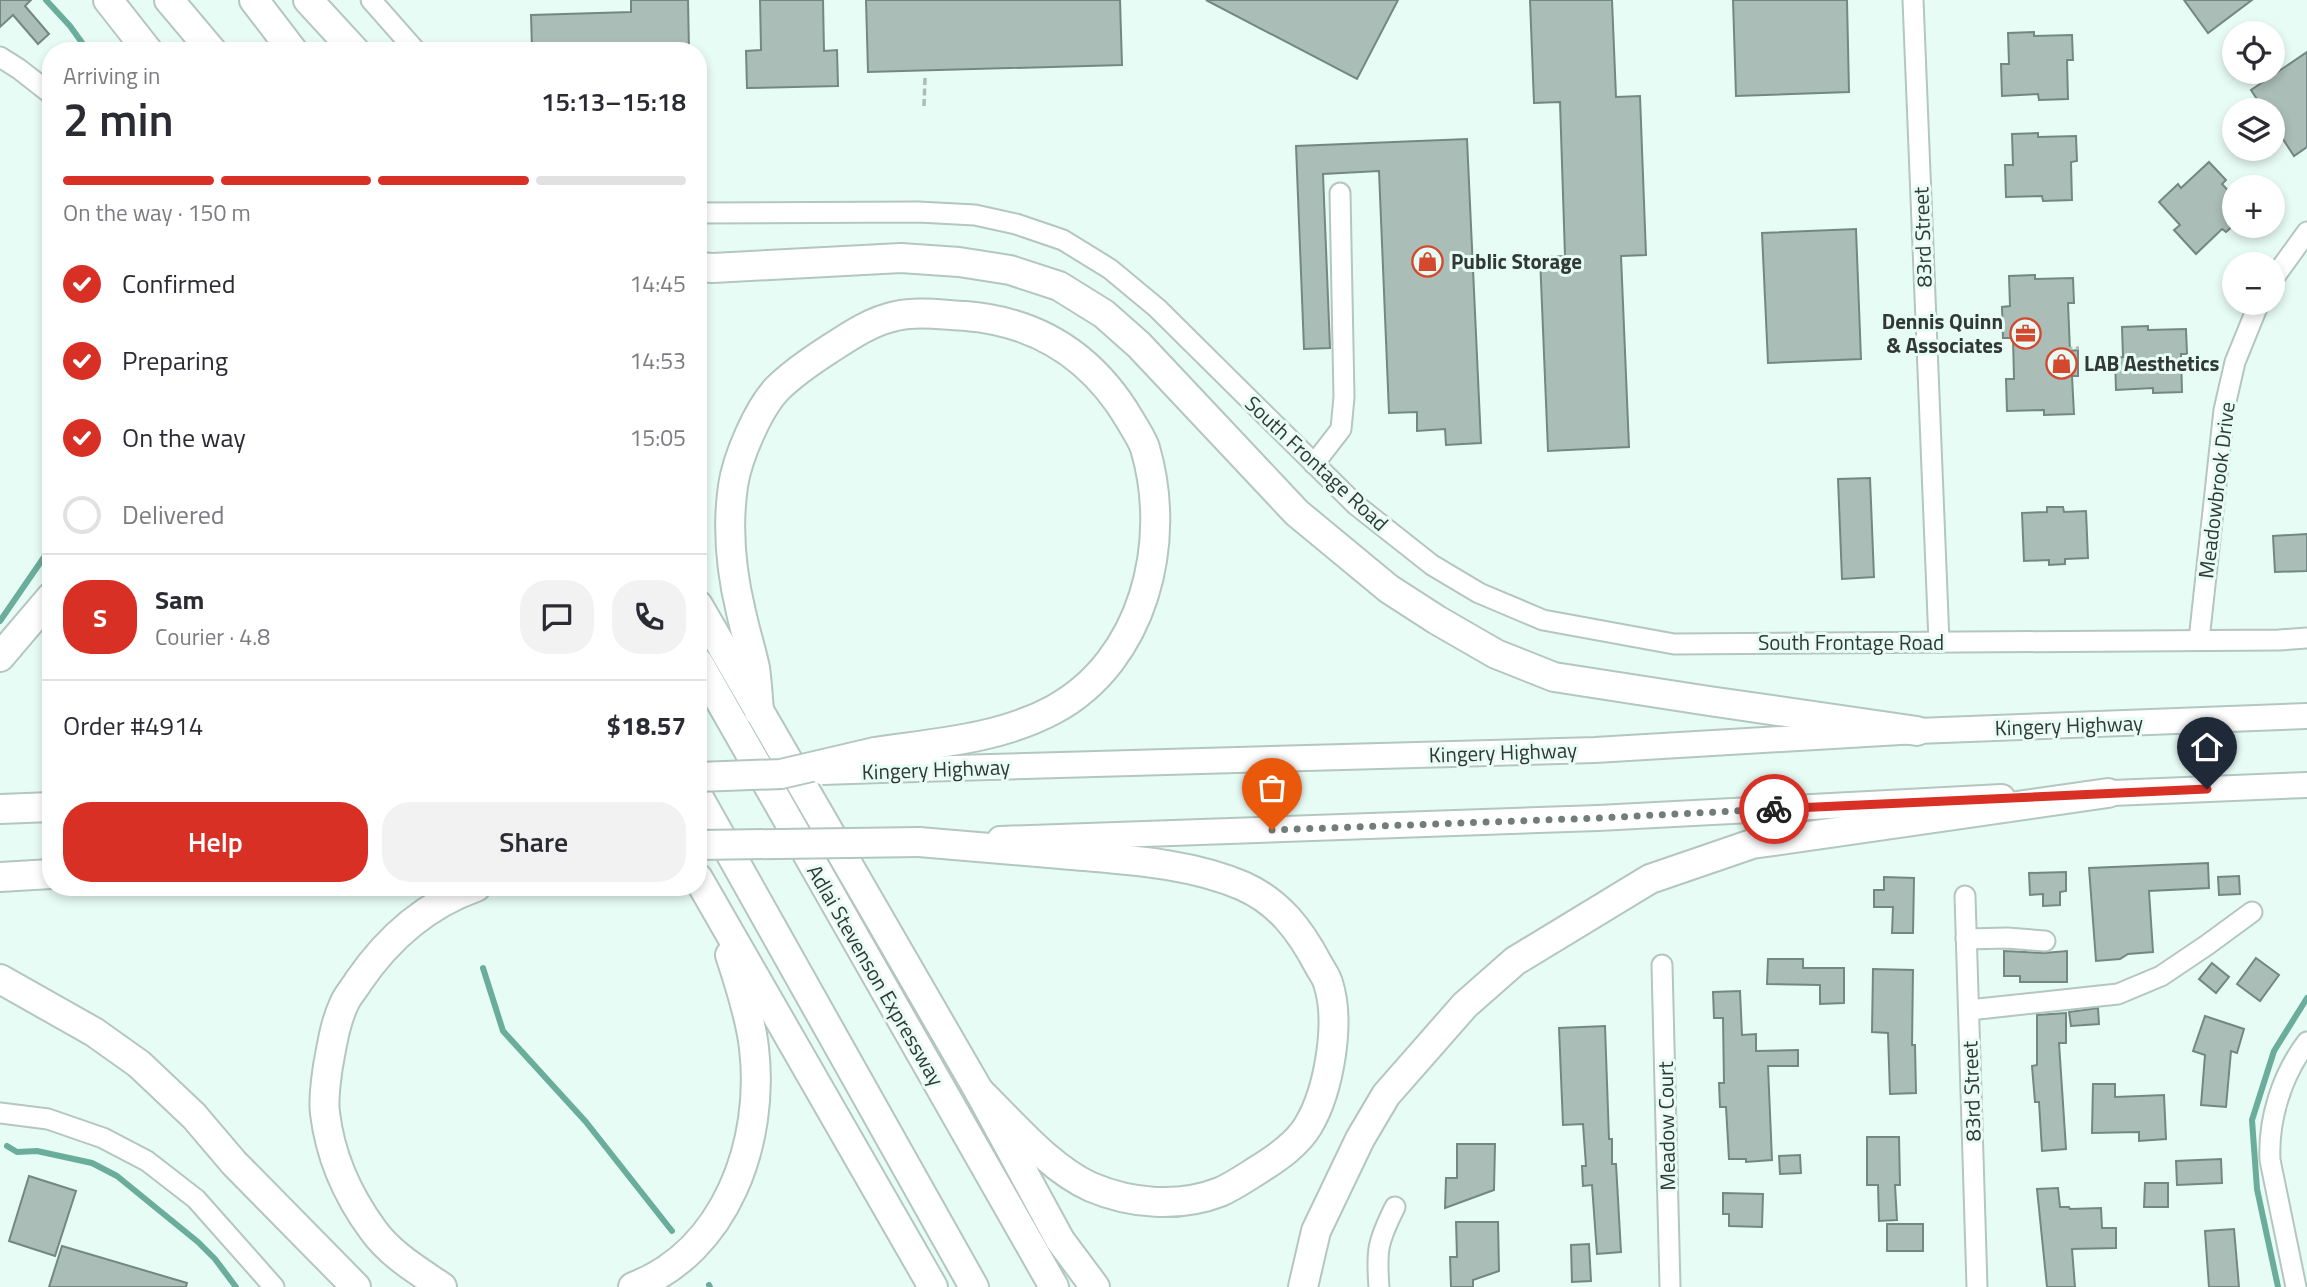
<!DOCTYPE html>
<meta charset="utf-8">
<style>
body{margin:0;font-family:"Titillium Web",sans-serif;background:#f2f2f3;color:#2b2b33;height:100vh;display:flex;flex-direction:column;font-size:26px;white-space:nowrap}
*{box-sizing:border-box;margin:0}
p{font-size:23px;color:#7c7c81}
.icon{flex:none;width:38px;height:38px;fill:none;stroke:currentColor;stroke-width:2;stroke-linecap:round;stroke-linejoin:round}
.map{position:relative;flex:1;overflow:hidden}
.side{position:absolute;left:42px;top:42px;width:665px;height:854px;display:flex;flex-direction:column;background:#fff;border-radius:28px;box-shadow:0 4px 10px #0003}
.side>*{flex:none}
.fabs{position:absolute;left:2222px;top:21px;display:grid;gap:14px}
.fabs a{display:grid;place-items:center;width:63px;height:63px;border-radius:50%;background:#fff;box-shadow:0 4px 10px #0003;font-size:35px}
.pin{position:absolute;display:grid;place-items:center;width:60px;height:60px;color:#fff;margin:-72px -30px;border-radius:50% 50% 50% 0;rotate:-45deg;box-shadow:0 0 7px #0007}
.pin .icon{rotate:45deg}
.courier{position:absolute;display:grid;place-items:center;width:70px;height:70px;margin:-35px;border:5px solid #d93025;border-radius:50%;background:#fff;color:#222;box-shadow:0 2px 9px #0007}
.headline em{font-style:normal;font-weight:600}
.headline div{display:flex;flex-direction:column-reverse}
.headline{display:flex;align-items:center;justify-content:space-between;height:119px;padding:0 21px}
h1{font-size:46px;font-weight:600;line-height:52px}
.bar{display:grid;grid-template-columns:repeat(4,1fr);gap:10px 7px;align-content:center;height:84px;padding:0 21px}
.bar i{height:9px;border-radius:5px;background:#e1e1e2}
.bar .selected{background:#d93025}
.bar p{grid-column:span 4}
.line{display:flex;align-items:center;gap:18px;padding:0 21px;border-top:2px solid #e1e1e2}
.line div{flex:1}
.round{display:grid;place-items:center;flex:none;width:74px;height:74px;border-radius:28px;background:#f2f2f3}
ol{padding:0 21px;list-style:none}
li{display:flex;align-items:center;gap:21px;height:77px}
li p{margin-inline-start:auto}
li .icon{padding:7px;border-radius:50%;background:#d93025;color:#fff;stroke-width:4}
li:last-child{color:#7c7c81}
li i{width:38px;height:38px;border:4px solid #e1e1e2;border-radius:50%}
.cta{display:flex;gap:14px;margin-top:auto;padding:14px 21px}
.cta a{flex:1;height:80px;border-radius:28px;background:#d93025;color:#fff;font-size:28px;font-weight:600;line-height:80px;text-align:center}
.cta a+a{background:#f2f2f3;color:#2b2b33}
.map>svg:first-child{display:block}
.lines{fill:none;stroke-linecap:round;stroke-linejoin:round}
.stream{stroke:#6bad9b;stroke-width:6}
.building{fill:#aabdb7;stroke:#758782;stroke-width:2}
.minor-casing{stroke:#b3c6c0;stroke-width:23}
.major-casing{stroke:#b3c6c0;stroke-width:28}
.highway-casing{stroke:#b3c6c0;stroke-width:32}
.path{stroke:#acbcb7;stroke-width:3.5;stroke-dasharray:7 3.5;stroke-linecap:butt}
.minor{stroke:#fff;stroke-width:19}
.major{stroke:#fff;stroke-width:24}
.highway{stroke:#fff;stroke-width:28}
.major-bridge-casing{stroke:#b3c6c0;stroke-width:28;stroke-linecap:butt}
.highway-bridge-casing{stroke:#b3c6c0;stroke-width:32;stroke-linecap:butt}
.major-bridge{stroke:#fff;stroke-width:24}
.highway-bridge{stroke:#fff;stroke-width:28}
.done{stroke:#717d79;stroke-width:7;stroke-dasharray:0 12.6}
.route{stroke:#d93025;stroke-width:9}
.labels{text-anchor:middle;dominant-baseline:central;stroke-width:6;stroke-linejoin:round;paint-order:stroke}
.street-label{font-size:21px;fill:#313836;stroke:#e8fcf6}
.poi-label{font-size:21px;font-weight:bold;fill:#313836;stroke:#e8fcf6;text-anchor:start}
</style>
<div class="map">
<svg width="2307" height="1287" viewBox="0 0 2307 1287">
<rect width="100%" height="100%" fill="#e8fcf6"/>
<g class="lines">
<g class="stream">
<path d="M46,0L70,26L88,51"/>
<path d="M0,621L51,547"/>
<path d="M483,968L503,1031L586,1122L672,1231"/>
<path d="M7,1146L17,1152L37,1151L92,1163L117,1176L198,1242L215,1259L236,1287"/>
<path d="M709,1285L710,1287"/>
<path d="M2278,1287L2257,1189L2252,1120L2274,1051L2307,998"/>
</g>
</g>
<g class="building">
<path d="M0,0H31L25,6L49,34L38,44L13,15L0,27Z"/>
<path d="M631,0H688L689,51H555V47L532,48L531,15L631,12Z"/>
<path d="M760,0H823L824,51L837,50L838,86L747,88L746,51L761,50Z"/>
<path d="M866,0H1120L1122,65L868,72Z"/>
<path d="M1206,0H1398L1357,79Z"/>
<path d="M1530,0H1612L1616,97L1640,96L1646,255L1621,256L1629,447L1548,451L1540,257L1565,256L1560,102L1534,103Z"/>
<path d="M1733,0H1847L1849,92L1736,96Z"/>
<path d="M2184,0H2252L2208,33Z"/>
<path d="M2034,32V36L2072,35L2073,60H2067L2068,99L2039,100L2038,94L2002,96L2001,64H2009L2008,33Z"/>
<path d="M2307,52V147L2294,156L2273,124V110H2264L2251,90Z"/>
<path d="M2038,133V137L2076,136L2077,161L2071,162L2072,200L2043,201L2042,196L2006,197L2005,165H2013L2012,134Z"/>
<path d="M1467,139L1481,443L1446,445L1445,429L1417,431V412L1389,413L1379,171L1323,174L1330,348L1304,349L1296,146Z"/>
<path d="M2209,162L2226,180L2222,184L2235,198V224L2226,232L2222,229L2196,254L2174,230L2180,225L2159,202L2178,184L2181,188Z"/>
<path d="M1856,229L1861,359L1768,363L1762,233Z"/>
<path d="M2035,275V279L2073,278L2074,303H2068L2070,351L2078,350V376H2072L2074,414L2044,415V410L2007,411L2006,379H2014L2013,338H2003L2002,307L2010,306L2009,276Z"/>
<path d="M2148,326V330L2186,329L2187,354H2181L2182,392L2153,393V388L2116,390L2115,358L2123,357L2122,327Z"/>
<path d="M1870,478L1874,577L1842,579L1838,479Z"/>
<path d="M2047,507H2063L2064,512L2086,511L2088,558L2065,559V564L2049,565V560L2024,561L2022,513L2047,512Z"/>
<path d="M2307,534V571L2275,572L2273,536Z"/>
<path d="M2208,863L2209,888L2149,891L2153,952L2128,954L2120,959L2096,961L2089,868Z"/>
<path d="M2066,872V891L2060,892V905L2043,906V894L2030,895L2029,873Z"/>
<path d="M2239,876L2240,894L2219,895L2218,877Z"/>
<path d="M1884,877L1914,878L1913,933H1892L1893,907H1874V890H1884Z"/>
<path d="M2004,951L2044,953L2067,951V982H2020V976H2004Z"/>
<path d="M2256,958L2279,975L2260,1001L2237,984Z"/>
<path d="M1768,959H1803V968H1844V1003L1820,1004V985L1767,984Z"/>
<path d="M2212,963L2229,977L2216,993L2199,979Z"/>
<path d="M1873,969L1913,970L1912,1045H1915L1916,1093L1890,1094L1888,1033L1872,1032Z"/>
<path d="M1740,991L1742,1035L1756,1034V1051L1798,1050V1066H1768L1772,1160L1746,1162V1159H1729L1726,1107H1720L1719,1083H1724L1723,1018H1714L1713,992Z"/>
<path d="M2098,1008L2099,1024L2071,1026L2069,1012Z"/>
<path d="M2066,1013V1043H2059L2066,1149L2042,1151L2039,1102H2035L2032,1066L2037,1065V1015Z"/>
<path d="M2205,1016L2244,1029L2237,1053L2231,1051L2226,1107L2201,1105L2205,1055L2193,1051Z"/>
<path d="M1605,1026L1609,1139H1612V1164H1616L1621,1252L1597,1254L1592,1185L1583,1186L1582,1166H1586L1583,1124L1563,1125L1559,1028Z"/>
<path d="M2093,1084H2115V1097L2164,1095L2166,1139L2139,1141V1132L2092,1133Z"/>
<path d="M1867,1137H1899L1900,1185H1895L1897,1220L1879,1221L1878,1185H1867Z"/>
<path d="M1457,1144H1495L1494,1190L1445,1208L1446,1178H1457Z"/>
<path d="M1800,1155L1801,1173L1780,1174L1779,1156Z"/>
<path d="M2221,1159L2222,1183L2177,1185L2176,1161Z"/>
<path d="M29,1176L76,1191L55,1256L9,1241Z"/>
<path d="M2145,1183H2168V1207H2144Z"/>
<path d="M2058,1188L2060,1207H2069L2070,1209L2101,1208L2102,1228H2116V1248L2072,1249L2075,1287H2047L2037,1189Z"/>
<path d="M1723,1193L1763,1194L1762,1227L1729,1226V1214H1723Z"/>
<path d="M1456,1222H1498L1499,1271L1473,1280V1287H1451L1450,1257H1457Z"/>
<rect x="1887" y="1224" width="36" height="27"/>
<path d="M2234,1229L2239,1287H2209L2205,1231Z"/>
<path d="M1589,1244L1591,1281L1572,1282L1571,1245Z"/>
<path d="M62,1246L187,1283L186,1287H49Z"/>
</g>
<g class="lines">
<defs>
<g id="minor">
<path d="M371,0L416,51"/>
<path d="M1913,0L1939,642"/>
<path d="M0,57L19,69L51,94"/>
<path d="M698,213L918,212L975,215L1016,224L1063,240L1110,269L1157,308L1356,505L1432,565L1479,593L1543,620L1674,644L2279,640L2307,638"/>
<path d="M2273,279L2307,232"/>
<path d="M1314,464L1341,429L1344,397L1340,193"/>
<path d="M2199,640L2224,410L2235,362L2259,303"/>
<path d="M1965,896L1977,1287"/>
<path d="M1966,939L2007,938L2045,941"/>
<path d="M1662,965L1670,1287"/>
<path d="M1969,1010L2118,994L2161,976L2207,945L2252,912"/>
<path d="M0,1113L48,1119L103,1138L147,1161L196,1199L274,1287"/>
<path d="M1379,1287C1376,1250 1378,1241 1395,1207"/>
<path d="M2296,1287L2270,1160C2268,1119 2282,1075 2307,1042"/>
</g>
<g id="major">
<path d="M881,770L1595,750L1917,731L2307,716"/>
<path d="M2088,794L2307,785"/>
<path d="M1000,839L1598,818L2002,797"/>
</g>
<g id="highway">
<path d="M108,0L148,51"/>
<path d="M169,0L212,51"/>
<path d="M254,0L293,51"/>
<path d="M308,0L355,51"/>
<path d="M698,267L713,268L901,258L959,262L1010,270L1059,286L1104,314L1139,345L1297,513L1389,589L1437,620L1496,654L1554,677L1709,701L1917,731"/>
<path d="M698,605L979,1091L1060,1240L1095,1287"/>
<path d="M0,657L51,597"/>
<path d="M698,662L1054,1287"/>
<path d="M759,712C758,698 757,682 755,668C751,649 745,631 741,612C731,571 727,528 733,486C737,458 758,409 777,389C792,374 811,361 828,350C848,337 871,321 896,316C918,311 943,315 966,316C1039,322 1093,357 1130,420C1135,429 1142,439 1145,448C1173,542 1144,661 1053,710C999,739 935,743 875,752"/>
<path d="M698,796L974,1287"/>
<path d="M0,809L51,807"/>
<path d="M919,842C970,846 1021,851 1072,855C1128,860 1190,863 1243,886C1279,902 1300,930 1318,964C1321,970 1326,976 1328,983C1341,1022 1329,1091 1308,1126C1297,1144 1278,1157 1261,1168C1248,1176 1234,1186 1220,1192C1179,1208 1131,1204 1091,1187C1049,1168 1012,1123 979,1091"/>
<path d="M0,877L51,874"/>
<path d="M698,878L933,1287"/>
<path d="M0,979L94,1032L139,1064L194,1116L234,1163L356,1287"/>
<path d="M442,1287C417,1270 390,1254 373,1230C348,1196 330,1155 325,1113C323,1098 326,1081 328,1066C332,1045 335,1023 344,1004C347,996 354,989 358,982C388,938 425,905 476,887"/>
<path d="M633,1287C727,1251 765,1141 754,1048C751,1020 739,982 730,955"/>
<path d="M1303,1287L1316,1231L1360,1139L1386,1095L1465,1005L1515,961L1650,879L1752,844L2108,793"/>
</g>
</defs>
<use href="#minor" class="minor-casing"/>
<use href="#major" class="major-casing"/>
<use href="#highway" class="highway-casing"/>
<g class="path">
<path d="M924,106L925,78"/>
<path d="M2027,338C2037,354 2061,349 2079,348"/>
</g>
<use href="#minor" class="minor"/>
<use href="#major" class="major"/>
<use href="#highway" class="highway"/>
<defs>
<path id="major-bridge" d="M822,772L881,770"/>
<g id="highway-bridge">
<path d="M698,777L781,774L875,752"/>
<path d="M698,845L919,842"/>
</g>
</defs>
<use href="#major-bridge" class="major-bridge-casing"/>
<use href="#highway-bridge" class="highway-bridge-casing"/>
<use href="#major-bridge" class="major-bridge"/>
<use href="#highway-bridge" class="highway-bridge"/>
</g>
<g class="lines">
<path class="done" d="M1272,830L1598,818L1774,809"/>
<path class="route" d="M1774,809L2207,789"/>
</g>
<defs>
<symbol id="shop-ring" viewBox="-11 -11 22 22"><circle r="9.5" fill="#e8fcf6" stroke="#d4492e" stroke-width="1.5"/><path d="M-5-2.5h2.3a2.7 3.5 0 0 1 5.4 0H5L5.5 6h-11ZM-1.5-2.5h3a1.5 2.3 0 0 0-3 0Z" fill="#d4492e"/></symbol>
<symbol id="office-ring" viewBox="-11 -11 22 22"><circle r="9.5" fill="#e8fcf6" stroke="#d4492e" stroke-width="1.5"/><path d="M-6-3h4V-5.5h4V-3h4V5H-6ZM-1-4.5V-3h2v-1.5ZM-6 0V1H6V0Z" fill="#d4492e"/></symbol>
</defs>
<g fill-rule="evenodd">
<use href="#shop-ring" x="1410" y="244" width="35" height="35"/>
<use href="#office-ring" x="2008" y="316" width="35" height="35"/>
<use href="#shop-ring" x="2044" y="346" width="35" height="35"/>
</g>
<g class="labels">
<g class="street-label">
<text transform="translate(1922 237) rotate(-92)">83rd Street</text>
<text transform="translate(1317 463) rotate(43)">South Frontage Road</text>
<text transform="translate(2216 490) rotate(-83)">Meadowbrook Drive</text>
<text x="1851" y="642">South Frontage Road</text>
<text transform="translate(2069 725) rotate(-2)">Kingery Highway</text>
<text transform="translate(1503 752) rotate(-2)">Kingery Highway</text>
<text transform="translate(936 769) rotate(-2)">Kingery Highway</text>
<text transform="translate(876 975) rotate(60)">Adlai Stevenson Expressway</text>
<text transform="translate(1971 1091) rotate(-92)">83rd Street</text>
<text transform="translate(1666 1126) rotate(-91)">Meadow Court</text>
</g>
<g class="poi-label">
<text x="1451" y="261">Public Storage</text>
<text x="2003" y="321" text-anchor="end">Dennis Quinn<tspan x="2003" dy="24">&amp; Associates</tspan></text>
<text x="2084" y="363">LAB Aesthetics</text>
</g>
</g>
</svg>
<div class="fabs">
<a><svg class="icon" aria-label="locate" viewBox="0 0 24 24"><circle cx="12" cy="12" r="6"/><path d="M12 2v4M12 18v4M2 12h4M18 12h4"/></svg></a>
<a><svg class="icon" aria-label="layers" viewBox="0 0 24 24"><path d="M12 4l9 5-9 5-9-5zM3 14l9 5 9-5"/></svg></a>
<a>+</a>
<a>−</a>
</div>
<div class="pin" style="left:1272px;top:830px;background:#ea580c"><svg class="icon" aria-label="bag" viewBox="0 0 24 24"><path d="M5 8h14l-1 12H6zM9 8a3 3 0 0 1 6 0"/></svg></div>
<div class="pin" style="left:2207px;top:789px;background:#1f2937"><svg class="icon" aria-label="home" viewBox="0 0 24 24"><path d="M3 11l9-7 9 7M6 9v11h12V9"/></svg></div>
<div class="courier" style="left:1774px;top:809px"><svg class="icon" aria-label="bike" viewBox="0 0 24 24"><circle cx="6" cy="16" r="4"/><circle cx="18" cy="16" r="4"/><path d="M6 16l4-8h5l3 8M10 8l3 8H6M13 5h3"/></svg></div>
<section class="side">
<div class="headline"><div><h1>2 min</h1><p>Arriving in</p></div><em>15:13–15:18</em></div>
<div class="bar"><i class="selected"></i><i class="selected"></i><i class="selected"></i><i></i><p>On the way · 150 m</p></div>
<ol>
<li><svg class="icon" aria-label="check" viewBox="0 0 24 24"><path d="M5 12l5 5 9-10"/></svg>Confirmed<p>14:45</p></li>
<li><svg class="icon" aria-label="check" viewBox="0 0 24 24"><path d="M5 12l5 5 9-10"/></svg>Preparing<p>14:53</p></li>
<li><svg class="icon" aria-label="check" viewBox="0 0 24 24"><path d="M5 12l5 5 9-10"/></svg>On the way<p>15:05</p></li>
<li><i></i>Delivered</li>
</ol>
<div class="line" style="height:126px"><b class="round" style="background:#d93025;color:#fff">S</b><div><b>Sam</b><p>Courier · 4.8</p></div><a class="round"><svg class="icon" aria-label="chat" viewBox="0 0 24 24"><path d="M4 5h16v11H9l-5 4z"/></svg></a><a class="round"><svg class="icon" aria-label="phone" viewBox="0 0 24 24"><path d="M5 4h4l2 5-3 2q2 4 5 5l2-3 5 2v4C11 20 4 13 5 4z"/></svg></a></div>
<div class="line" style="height:91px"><div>Order #4914</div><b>$18.57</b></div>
<div class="cta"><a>Help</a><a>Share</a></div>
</section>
</div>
